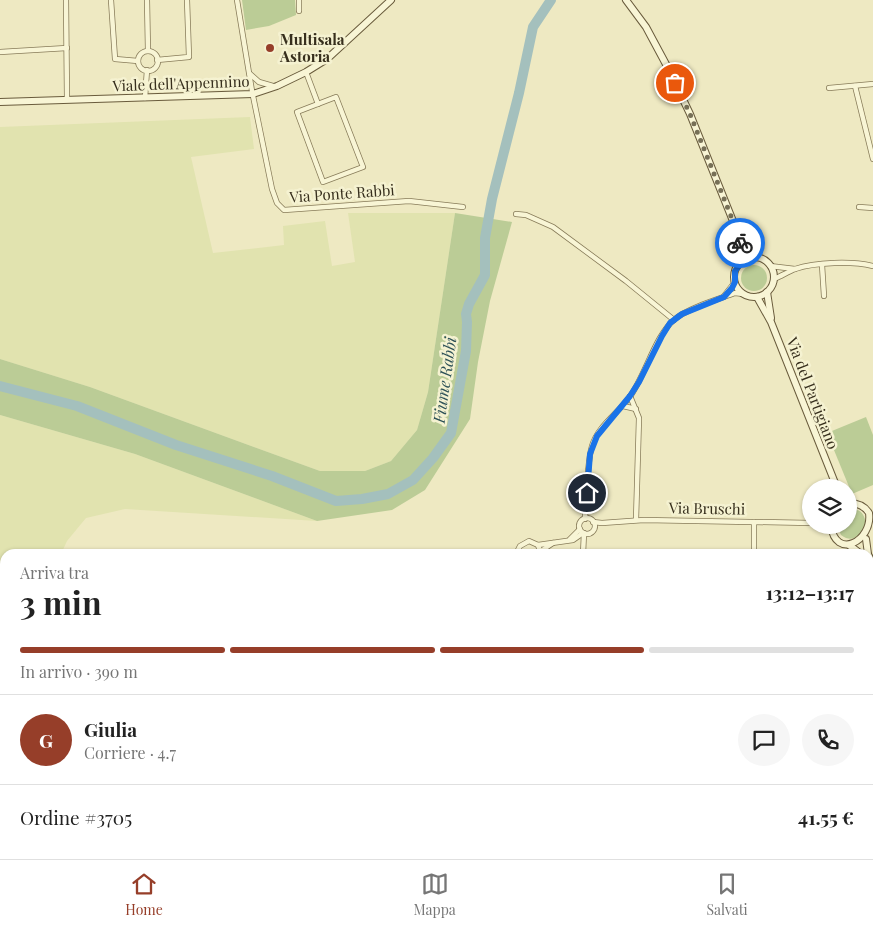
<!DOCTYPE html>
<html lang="it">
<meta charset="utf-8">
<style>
body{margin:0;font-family:"Playfair Display",serif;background:#f6f6f6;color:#222;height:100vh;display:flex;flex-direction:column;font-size:19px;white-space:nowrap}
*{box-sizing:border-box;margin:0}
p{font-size:16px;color:#767676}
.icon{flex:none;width:28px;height:28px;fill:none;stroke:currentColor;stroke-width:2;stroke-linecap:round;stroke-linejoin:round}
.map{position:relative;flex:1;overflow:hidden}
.sheet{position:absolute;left:0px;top:549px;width:874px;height:311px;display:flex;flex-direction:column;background:#fff;border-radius:15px 15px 0 0;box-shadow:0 1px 4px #0004}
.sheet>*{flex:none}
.tools{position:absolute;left:802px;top:479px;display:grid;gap:10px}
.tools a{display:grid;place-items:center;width:55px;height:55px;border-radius:50%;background:#fff;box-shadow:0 1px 4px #0004;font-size:25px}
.pin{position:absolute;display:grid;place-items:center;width:42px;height:42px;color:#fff;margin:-21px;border:2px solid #fff;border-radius:50%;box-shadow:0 1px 5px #0007}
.courier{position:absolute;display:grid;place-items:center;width:50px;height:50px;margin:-25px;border:4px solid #1a73e8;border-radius:50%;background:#fff;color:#222;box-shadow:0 1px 6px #0007}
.headline em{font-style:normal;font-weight:700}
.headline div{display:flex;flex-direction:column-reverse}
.headline{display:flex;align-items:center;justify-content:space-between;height:85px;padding:0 20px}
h1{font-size:32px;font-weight:700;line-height:38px}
.bar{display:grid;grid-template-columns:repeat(4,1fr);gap:8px 5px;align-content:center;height:60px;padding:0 20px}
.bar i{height:6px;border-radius:4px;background:#e0e0e0}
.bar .selected{background:#963e29}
.bar p{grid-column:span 4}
.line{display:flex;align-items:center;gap:12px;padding:0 20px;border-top:1px solid #e0e0e0}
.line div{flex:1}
.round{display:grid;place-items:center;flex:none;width:52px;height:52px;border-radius:26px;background:#f6f6f6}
.tab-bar{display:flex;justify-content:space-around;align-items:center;height:70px;border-top:1px solid #e0e0e0;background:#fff;font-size:14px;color:#767676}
.tab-bar a{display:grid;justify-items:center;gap:2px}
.tab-bar .selected{color:#963e29}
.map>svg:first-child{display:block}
.farmland{fill:#e1e3af}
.green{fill:#bbcc96}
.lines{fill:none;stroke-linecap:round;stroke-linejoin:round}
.river{stroke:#a4c0bd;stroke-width:10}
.street-casing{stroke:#877b59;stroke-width:6}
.secondary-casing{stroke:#695b3c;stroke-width:8}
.street{stroke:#f8f5d5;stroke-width:4.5}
.secondary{stroke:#f8f5d5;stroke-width:6}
.done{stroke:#777057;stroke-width:5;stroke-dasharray:0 9}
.route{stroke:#1a73e8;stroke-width:6}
.poi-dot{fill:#963e29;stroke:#f5f2d1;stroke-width:2}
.labels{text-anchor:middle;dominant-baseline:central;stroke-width:5;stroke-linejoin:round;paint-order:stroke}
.poi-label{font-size:15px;font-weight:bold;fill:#372f1d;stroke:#f5f2d1;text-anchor:start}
.street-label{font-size:15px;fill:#372f1d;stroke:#f5f2d1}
.water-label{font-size:16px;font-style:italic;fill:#2d5157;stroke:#f5f2d1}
</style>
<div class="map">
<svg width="873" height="859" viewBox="0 0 873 859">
<rect width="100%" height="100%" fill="#eee9c2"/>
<g class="farmland">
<path d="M250,117L254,149L191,157L213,253L284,245L283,226L325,221L332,266L355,262L348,213H455L428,392L417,430L391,461L365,471H320L90,387L0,359V127Z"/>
<path d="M0,415L135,454L317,521L125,509L86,518L67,541L61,554H5V585L0,577Z"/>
<path d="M0,764L5,770V855H113L119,859H0Z"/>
</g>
<g class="green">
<path d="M242,0H295L296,15L269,26L246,30Z"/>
<path d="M455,213L512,222L490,301L478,362L470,419L425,490L392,510L317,521L135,454L0,415V359L90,387L320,471H365L391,461L417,430L428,392Z"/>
<circle cx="754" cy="278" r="13"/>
<path d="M866,417L873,435V485L852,494L827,433Z"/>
<path d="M849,509C863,508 866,517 866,529C857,537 852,543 841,535L837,525H849Z"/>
<path d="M0,649L5,657V755L0,747Z"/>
<path d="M137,855H180L187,859H143Z"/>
<path d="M219,855H288L294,859H230Z"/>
<path d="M588,856L697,858L584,859Z"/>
</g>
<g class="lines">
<g class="river">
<path d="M0,386L77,406L176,445L272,476L336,501L362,499L388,494L413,480L433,458L451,433L466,351L467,322L466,314L469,304L485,275V238L492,199L519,93L533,27L551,0"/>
<path d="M0,632L5,638"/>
<path d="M200,855L211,859"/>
</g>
<defs>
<g id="street">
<path d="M66,0L67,99"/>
<path d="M111,0L115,59L138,61"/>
<path d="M147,0L148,51"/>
<path d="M237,0L252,91L272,189L277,203L284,210L409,201L463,207"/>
<path d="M299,0V11"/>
<circle cx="148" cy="61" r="10"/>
<path d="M0,52L67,48"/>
<path d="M157,60L189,57L187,0"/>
<path d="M306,72L318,104"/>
<path d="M250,74L259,82L273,86"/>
<path d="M855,86L873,159"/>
<path d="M829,88L873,84"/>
<path d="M336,97L363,167L323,182L297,112Z"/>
<path d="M145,98L147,70"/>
<path d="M859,207L873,208"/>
<path d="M516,214L526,215L553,227L626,281L674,320"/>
<path d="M822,265L824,296"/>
<path d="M770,266L795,269"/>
<path d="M774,279C781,276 788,272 795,269C816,262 852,261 873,266"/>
<path d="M724,296L735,282"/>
<path d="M630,396L639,418L636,520"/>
<path d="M623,406L636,409"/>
<circle cx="587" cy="526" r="8"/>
<path d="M585,519C586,500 587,463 592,446C598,426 617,414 629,398C646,375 655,335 675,319C688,308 719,299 735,293L743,294"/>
<path d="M593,522L602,523L644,520L811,523"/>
<path d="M822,525L831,529"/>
<path d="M570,539L580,529"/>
<path d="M538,545L573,540L583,533"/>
<path d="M541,551L553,543"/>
<path d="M516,554L520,546L529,541L538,545L541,554"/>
<path d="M583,554L584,533"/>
<path d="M754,554V522"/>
<path d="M556,855L557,859"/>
<path d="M684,855L761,856L771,859"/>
<path d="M578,857L583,855"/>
</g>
<g id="secondary">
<path d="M626,0L646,27L668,68L690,114L739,236L753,257"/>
<path d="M0,102L253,94L277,86L306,72L327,59L391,0"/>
<path d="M740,238L741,262"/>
<circle cx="754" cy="277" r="20"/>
<path d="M767,292L771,318"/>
<path d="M757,297L771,322L837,488"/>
<path d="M831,525C835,561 873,541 869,513C864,505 857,503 849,503"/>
<path d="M866,539L868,554"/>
<path d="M849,545L861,554"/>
<path d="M869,556L873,566"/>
<path d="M869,567L873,575"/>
<path d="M869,816L873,810"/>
<path d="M761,856L808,855"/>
<path d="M837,859L841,855"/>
</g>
</defs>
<use href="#street" class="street-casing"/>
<use href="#secondary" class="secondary-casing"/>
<use href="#street" class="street"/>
<use href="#secondary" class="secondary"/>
</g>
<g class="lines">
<path class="done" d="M675,83L690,114L739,236L740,243"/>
<path class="route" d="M587,493L590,454L597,436L630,396L639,382L662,336L670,323L682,314L724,297L732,288L735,282V271L742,262L740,243"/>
</g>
<circle class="poi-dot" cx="270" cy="48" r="5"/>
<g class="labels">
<g class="poi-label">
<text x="280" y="39">Multisala<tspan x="280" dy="17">Astoria</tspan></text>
</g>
<g class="street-label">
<text transform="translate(181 83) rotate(-2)">Viale dell'Appennino</text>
<text transform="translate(342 193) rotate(-4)">Via Ponte Rabbi</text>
<text transform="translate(813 393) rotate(69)">Via del Partigiano</text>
<text transform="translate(707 508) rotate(1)">Via Bruschi</text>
</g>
<g class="water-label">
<text transform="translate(444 380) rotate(-82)">Fiume Rabbi</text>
</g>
</g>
</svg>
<div class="tools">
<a><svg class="icon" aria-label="layers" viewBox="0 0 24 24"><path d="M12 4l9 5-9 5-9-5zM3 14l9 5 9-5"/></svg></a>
</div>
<div class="pin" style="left:675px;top:83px;background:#ea580c"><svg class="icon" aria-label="bag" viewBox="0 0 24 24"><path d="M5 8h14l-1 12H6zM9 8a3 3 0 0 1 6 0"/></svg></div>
<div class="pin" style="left:587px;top:493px;background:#1f2937"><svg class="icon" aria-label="home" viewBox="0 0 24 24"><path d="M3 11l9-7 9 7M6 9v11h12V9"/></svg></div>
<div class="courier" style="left:740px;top:243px"><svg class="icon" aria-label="bike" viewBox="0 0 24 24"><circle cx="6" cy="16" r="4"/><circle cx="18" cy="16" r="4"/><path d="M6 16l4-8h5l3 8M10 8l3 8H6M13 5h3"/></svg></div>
<section class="sheet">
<div class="headline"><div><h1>3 min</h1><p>Arriva tra</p></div><em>13:12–13:17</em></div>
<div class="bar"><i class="selected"></i><i class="selected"></i><i class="selected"></i><i></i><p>In arrivo · 390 m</p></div>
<div class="line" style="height:90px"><b class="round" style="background:#963e29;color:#fff">G</b><div><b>Giulia</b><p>Corriere · 4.7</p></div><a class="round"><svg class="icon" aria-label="chat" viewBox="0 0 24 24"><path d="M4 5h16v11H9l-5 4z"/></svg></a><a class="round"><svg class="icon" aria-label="phone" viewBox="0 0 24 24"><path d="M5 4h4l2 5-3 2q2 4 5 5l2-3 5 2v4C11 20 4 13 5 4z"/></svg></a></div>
<div class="line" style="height:65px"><div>Ordine #3705</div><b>41.55 €</b></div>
</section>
</div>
<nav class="tab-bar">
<a class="selected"><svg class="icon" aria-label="home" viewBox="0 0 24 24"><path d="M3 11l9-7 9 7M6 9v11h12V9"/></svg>Home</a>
<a><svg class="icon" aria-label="map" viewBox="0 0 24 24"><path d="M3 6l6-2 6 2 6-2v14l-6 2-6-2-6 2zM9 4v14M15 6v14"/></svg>Mappa</a>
<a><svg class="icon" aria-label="saved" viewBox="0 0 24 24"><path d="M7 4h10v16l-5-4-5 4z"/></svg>Salvati</a>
</nav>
